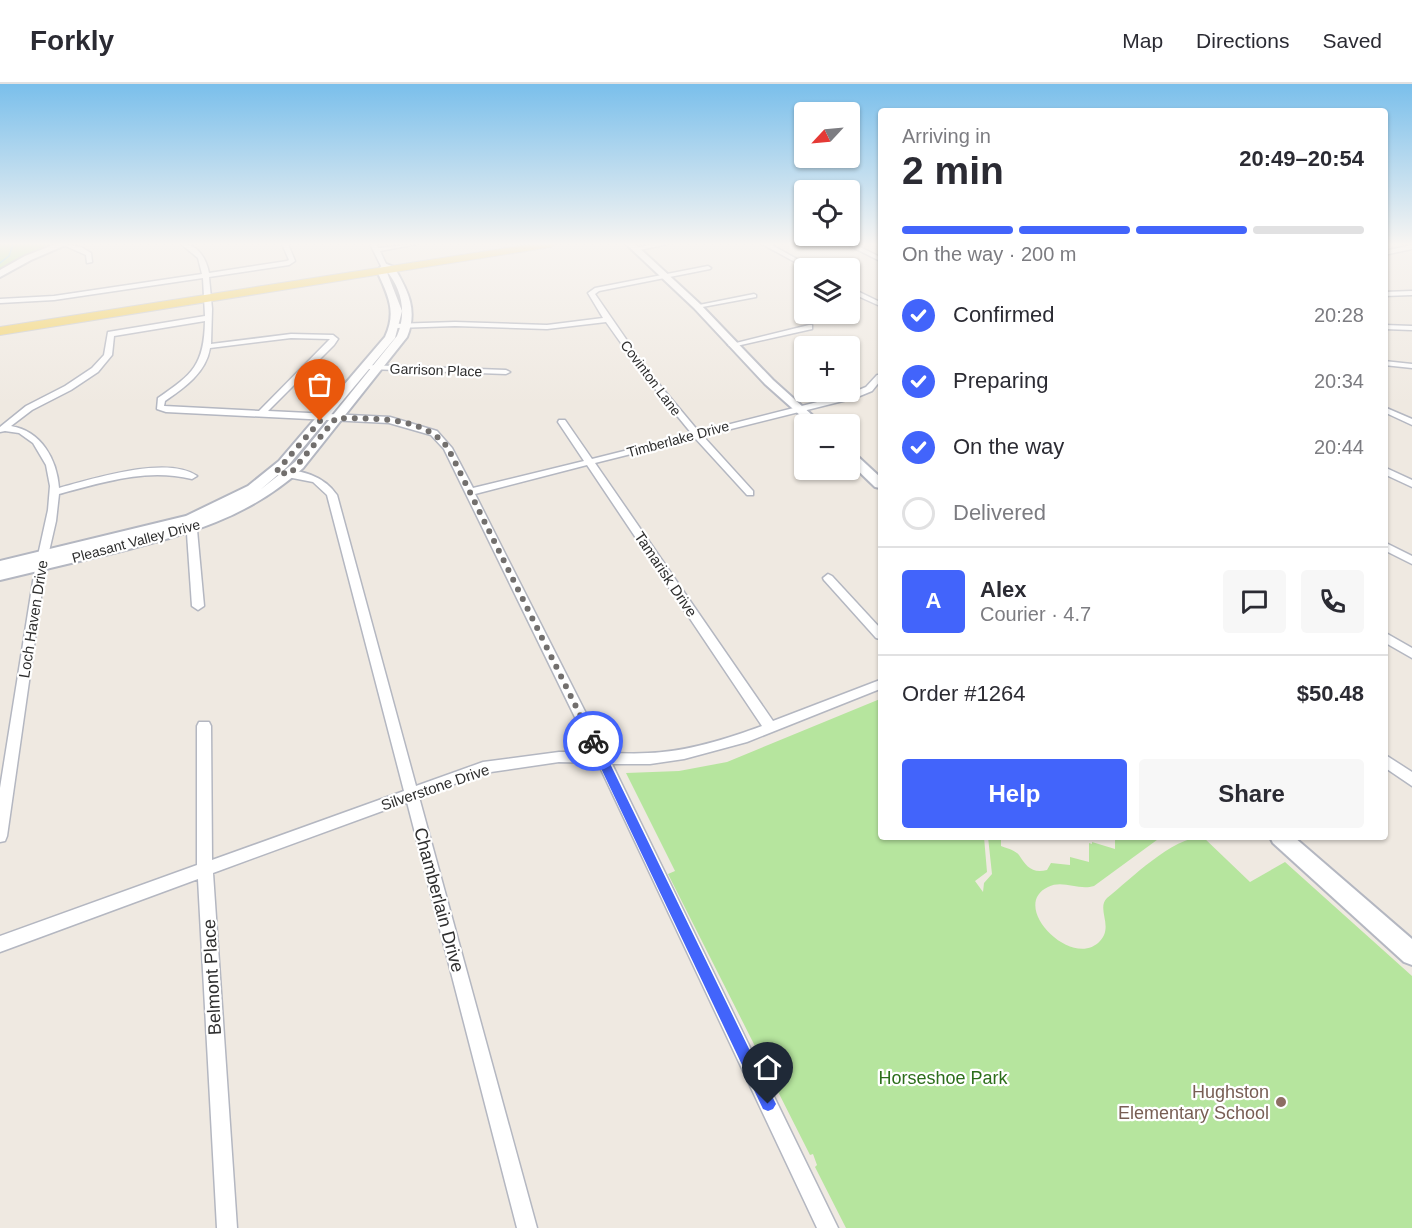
<!DOCTYPE html>
<meta charset="utf-8">
<style>
body{margin:0;font-family:Helvetica,sans-serif;background:#f7f7f7;color:#2b2b33;height:100vh;display:flex;flex-direction:column;font-size:22px;white-space:nowrap}
*{box-sizing:border-box;margin:0}
p{font-size:20px;color:#7c7c81}
.icon{flex:none;width:33px;height:33px;fill:none;stroke:currentColor;stroke-width:2;stroke-linecap:round;stroke-linejoin:round}
.map{position:relative;flex:1;overflow:hidden}
.panel{position:absolute;left:878px;top:24px;width:510px;height:732px;display:flex;flex-direction:column;background:#fff;border-radius:6px;box-shadow:0 2px 4px #0004}
.panel>*{flex:none}
.needle{width:39px;rotate:244deg}
.tools{position:absolute;left:794px;top:18px;display:grid;gap:12px}
.tools a{display:grid;place-items:center;width:66px;height:66px;border-radius:6px;background:#fff;box-shadow:0 2px 4px #0004;font-size:30px}
.pin{position:absolute;display:grid;place-items:center;width:51px;height:51px;color:#fff;margin:-62px -26px;border-radius:50% 50% 50% 0;rotate:-45deg;box-shadow:0 0 6px #0007}
.pin .icon{rotate:45deg}
.courier{position:absolute;display:grid;place-items:center;width:60px;height:60px;margin:-30px;border:4px solid #4264fb;border-radius:50%;background:#fff;color:#222;box-shadow:0 2px 8px #0007}
.overview em{font-style:normal;font-weight:700}
.overview div{display:flex;flex-direction:column-reverse}
.overview{display:flex;align-items:center;justify-content:space-between;height:102px;padding:0 24px}
h1{font-size:39px;font-weight:700;line-height:45px}
.bar{display:grid;grid-template-columns:repeat(4,1fr);gap:9px 6px;align-content:center;height:72px;padding:0 24px}
.bar i{height:8px;border-radius:4px;background:#e1e1e2}
.bar .on{background:#4264fb}
.bar p{grid-column:span 4}
.line{display:flex;align-items:center;gap:15px;padding:0 24px;border-top:2px solid #e1e1e2}
.line div{flex:1}
.round{display:grid;place-items:center;flex:none;width:63px;height:63px;border-radius:6px;background:#f7f7f7}
ol{padding:0 24px;list-style:none}
li{display:flex;align-items:center;gap:18px;height:66px}
li p{margin-inline-start:auto}
li .icon{padding:6px;border-radius:50%;background:#4264fb;color:#fff;stroke-width:4}
li:last-child{color:#7c7c81}
li i{width:33px;height:33px;border:3px solid #e1e1e2;border-radius:50%}
.action{display:flex;gap:12px;margin-top:auto;padding:12px 24px}
.action a{flex:1;height:69px;border-radius:6px;background:#4264fb;color:#fff;font-size:24px;font-weight:700;line-height:69px;text-align:center}
.action a+a{background:#f7f7f7;color:#2b2b33}
header{display:flex;align-items:center;gap:36px;box-sizing:border-box;height:84px;padding:0 30px;background:#fff;border-bottom:2px solid #e1e1e2}
header strong{font-size:28px}
nav{display:flex;gap:33px;margin-inline-start:auto;font-size:21px}
.map>svg:first-child{display:block}
.green{fill:#b6e59e}
.lines{fill:none;stroke-linecap:round;stroke-linejoin:round}
.stream{stroke:#75cff0;stroke-width:1.5}
.street-casing{stroke:#b4b7c1;stroke-width:3}
.secondary-casing{stroke:#b4b7c1;stroke-width:4}
.primary-casing{stroke:#c9c9c9;stroke-width:2}
.street{fill:#fff;fill-rule:evenodd}
.secondary{fill:#fff;fill-rule:evenodd}
.primary{fill:#f2d163;fill-rule:evenodd}
.route{fill:#4264fb}
.done{stroke:#726f6d;stroke-width:6;stroke-dasharray:0 10.8}
.education-dot{fill:#8d6e63;stroke:#fff;stroke-width:2}
.labels{text-anchor:middle;dominant-baseline:central;stroke-width:4.5;stroke-linejoin:round;paint-order:stroke}
.far-street-label{font-size:14px;fill:#2e2e2e;stroke:#fff}
.street-label{font-size:15px;fill:#2e2e2e;stroke:#fff}
.near-street-label{font-size:18px;fill:#2e2e2e;stroke:#fff}
.near-park-label{font-size:18px;fill:#2c6e1b;stroke:#fff}
.near-education-label{font-size:18px;fill:#785e54;stroke:#fff;text-anchor:end}
</style>
<header>
<strong>Forkly</strong>
<nav><a>Map</a><a>Directions</a><a>Saved</a></nav>
</header>
<div class="map">
<svg width="1412" height="1144" viewBox="0 0 1412 1144">
<rect width="100%" height="100%" fill="#efe9e1"/>
<g class="green">
<path d="M0,160H58L23,173L0,186Z"/>
<path d="M880,615V753H984L987,788L975,797L983,808L984,799L992,790L988,753L1001,754V762C1006,764 1015,766 1019,771C1026,782 1032,790 1047,786L1051,779L1070,781V773L1089,778V759L1092,760V758L1115,765V753H1161L1094,802C1078,807 1063,795 1048,803C1008,822 1073,887 1100,857C1114,842 1096,825 1107,814C1131,795 1172,753 1203,753L1250,798L1285,778L1412,892V1144H846L815,1083L817,1081L813,1070L810,1071L668,790L675,787L626,689L679,687L727,678Z"/>
</g>
<g class="lines">
<path class="stream" d="M0,179L9,172L13,160"/>
<defs>
<g id="street">
<path d="M61,160L81,163L91,169L92,178L87,179L86,171Z"/>
<path d="M181,160C198,160 206,174 209,189L287,177L289,176L282,160H288L295,177L289,181L209,193L212,225L211,260L291,250L333,251L338,255L334,261L268,327L390,333L437,347L452,364L473,404L584,377L558,338L559,336H565L592,375L692,350L643,290L606,238L547,245L455,242L396,244H393V240L455,238L547,241L603,234L588,209L595,204L708,182L711,184L710,185L599,207L595,210L648,287L699,348L849,310L866,303L877,291H880V297L872,307L855,314L703,352L753,407V411H747L695,354L595,379L773,637L880,596V605L747,658L684,675L650,680H612L838,1144H817L598,679L559,678L484,689L419,713L537,1144H517L407,718L213,789L237,1144H217L198,795L0,868V852L197,781V642L199,638H209L211,642L212,776L404,707L327,411L313,398L277,391V387C300,384 324,392 337,411L416,702L483,678L559,668H592L444,365L431,351L389,339L166,328L157,325L158,314C193,290 204,281 205,237L114,252L112,271L98,288L71,306L32,326L11,342C41,347 57,375 59,404C93,395 167,371 197,392L192,395C146,384 104,398 59,410L56,437L45,485L7,752L5,757L0,758V704L35,485L48,426L50,402L46,381L33,359L19,349L5,347L0,348V343L26,322L65,302L92,284L104,271L108,248L205,232L203,194L54,216L0,219V215L54,212L202,190L198,174ZM291,254L330,255L259,327L164,322L165,317C184,304 206,289 210,264ZM587,381L762,642C727,655 686,668 648,669C634,670 620,669 606,669L475,410Z"/>
<path d="M370,160H376L378,164L417,160L380,167L387,182L384,184L381,182Z"/>
<path d="M653,160H668L635,167L632,165Z"/>
<path d="M762,160H770L813,184H806Z"/>
<path d="M846,160H854L880,173V177Z"/>
<path d="M1412,161V165L1384,171V167Z"/>
<path d="M849,203L880,218V222L849,208Z"/>
<path d="M1412,207V211L1384,212V208Z"/>
<path d="M754,210L756,211V213L697,224L694,222Z"/>
<path d="M809,241H812V245L732,263L728,261Z"/>
<path d="M1384,241L1412,242V246L1384,245Z"/>
<path d="M1384,277L1412,280V284L1384,281Z"/>
<path d="M366,281L506,286L510,288L506,290L369,285L365,283Z"/>
<path d="M1384,323L1412,335V341L1384,328Z"/>
<path d="M1384,383L1412,396V403L1384,390Z"/>
<path d="M191,432L196,435L204,522L198,526L192,522L186,435Z"/>
<path d="M1384,458L1412,472V480L1384,466Z"/>
<path d="M828,490L832,492L880,544V555L876,554L824,496L823,494Z"/>
<path d="M1384,548L1412,564V574L1384,558Z"/>
<path d="M1384,670L1412,688V702L1384,683Z"/>
</g>
<g id="secondary">
<path d="M56,160H68L31,176L0,193V186L25,172Z"/>
<path d="M626,160H635L700,220L773,296L822,340H810L765,300L694,224Z"/>
<path d="M384,179L394,183C408,207 418,226 407,253L303,384C248,434 188,450 117,468C78,477 39,487 0,496V477L186,432L248,402L279,377L385,253C397,228 388,211 377,187ZM386,186C402,205 407,229 397,252L295,378L260,406L287,383L395,254L402,227Z"/>
<path d="M849,367L853,368L880,393V404L875,403L849,378Z"/>
<path d="M1270,753H1294L1412,855V881L1404,878L1273,759Z"/>
</g>
<path id="primary" d="M532,160H556L551,163L0,251V243Z"/>
</defs>
<use href="#street" class="street-casing"/>
<use href="#secondary" class="secondary-casing"/>
<use href="#primary" class="primary-casing"/>
<use href="#street" class="street"/>
<use href="#secondary" class="secondary"/>
<use href="#primary" class="primary"/>
</g>
<linearGradient id="sky" x2="0" y2="1"><stop stop-color="#7abfeb"/><stop offset="0.5" stop-color="#f8f5f2"/><stop offset="1" stop-color="#f8f5f2" stop-opacity="0"/></linearGradient>
<rect width="1412" height="320" fill="url(#sky)"/>
<path class="route" d="M593,652L599,657L773,1014L776,1020L773,1025L768,1027L763,1025L588,657Z"/>
<g class="lines">
<path class="done" d="M320,337L276,388L290,390L336,334C374,335 423,331 448,364L593,657"/>
</g>
<circle class="education-dot" cx="1281" cy="1018" r="6"/>
<g class="labels">
<g class="far-street-label">
<text transform="translate(436 286) rotate(2)">Garrison Place</text>
<text transform="translate(651 294) rotate(53)">Covinton Lane</text>
<text transform="translate(678 355) rotate(-15)">Timberlake Drive</text>
<text transform="translate(136 457) rotate(-15)">Pleasant Valley Drive</text>
</g>
<g class="street-label">
<text transform="translate(666 490) rotate(56)">Tamarisk Drive</text>
<text transform="translate(33 535) rotate(-81)">Loch Haven Drive</text>
<text transform="translate(435 703) rotate(-19)">Silverstone Drive</text>
</g>
<g class="near-street-label">
<text transform="translate(439 816) rotate(75)">Chamberlain Drive</text>
<text transform="translate(212 893) rotate(-93)">Belmont Place</text>
</g>
<g class="near-park-label">
<text x="943" y="994">Horseshoe Park</text>
</g>
<g class="near-education-label">
<text x="1269" y="1008">Hughston<tspan x="1269" dy="21">Elementary School</tspan></text>
</g>
</g>
</svg>
<div class="tools">
<a><svg class="needle" viewBox="-14 -14 28 28"><path d="M0-13l5 13h-10z" fill="#e53935"/><path d="M0 13l5-13h-10z" fill="#7c7c81"/></svg></a>
<a><svg class="icon" aria-label="locate" viewBox="0 0 24 24"><circle cx="12" cy="12" r="6"/><path d="M12 2v4M12 18v4M2 12h4M18 12h4"/></svg></a>
<a><svg class="icon" aria-label="layers" viewBox="0 0 24 24"><path d="M12 4l9 5-9 5-9-5zM3 14l9 5 9-5"/></svg></a>
<a>+</a>
<a>−</a>
</div>
<div class="pin" style="left:320px;top:337px;background:#ea580c"><svg class="icon" aria-label="bag" viewBox="0 0 24 24"><path d="M5 8h14l-1 12H6zM9 8a3 3 0 0 1 6 0"/></svg></div>
<div class="pin" style="left:768px;top:1020px;background:#1f2937"><svg class="icon" aria-label="home" viewBox="0 0 24 24"><path d="M3 11l9-7 9 7M6 9v11h12V9"/></svg></div>
<div class="courier" style="left:593px;top:657px"><svg class="icon" aria-label="bike" viewBox="0 0 24 24"><circle cx="6" cy="16" r="4"/><circle cx="18" cy="16" r="4"/><path d="M6 16l4-8h5l3 8M10 8l3 8H6M13 5h3"/></svg></div>
<section class="panel">
<div class="overview"><div><h1>2 min</h1><p>Arriving in</p></div><em>20:49–20:54</em></div>
<div class="bar"><i class="on"></i><i class="on"></i><i class="on"></i><i></i><p>On the way · 200 m</p></div>
<ol>
<li><svg class="icon" aria-label="check" viewBox="0 0 24 24"><path d="M5 12l5 5 9-10"/></svg>Confirmed<p>20:28</p></li>
<li><svg class="icon" aria-label="check" viewBox="0 0 24 24"><path d="M5 12l5 5 9-10"/></svg>Preparing<p>20:34</p></li>
<li><svg class="icon" aria-label="check" viewBox="0 0 24 24"><path d="M5 12l5 5 9-10"/></svg>On the way<p>20:44</p></li>
<li><i></i>Delivered</li>
</ol>
<div class="line" style="height:108px"><b class="round" style="background:#4264fb;color:#fff">A</b><div><b>Alex</b><p>Courier · 4.7</p></div><a class="round"><svg class="icon" aria-label="chat" viewBox="0 0 24 24"><path d="M4 5h16v11H9l-5 4z"/></svg></a><a class="round"><svg class="icon" aria-label="phone" viewBox="0 0 24 24"><path d="M5 4h4l2 5-3 2q2 4 5 5l2-3 5 2v4C11 20 4 13 5 4z"/></svg></a></div>
<div class="line" style="height:78px"><div>Order #1264</div><b>$50.48</b></div>
<div class="action"><a>Help</a><a>Share</a></div>
</section>
</div>
